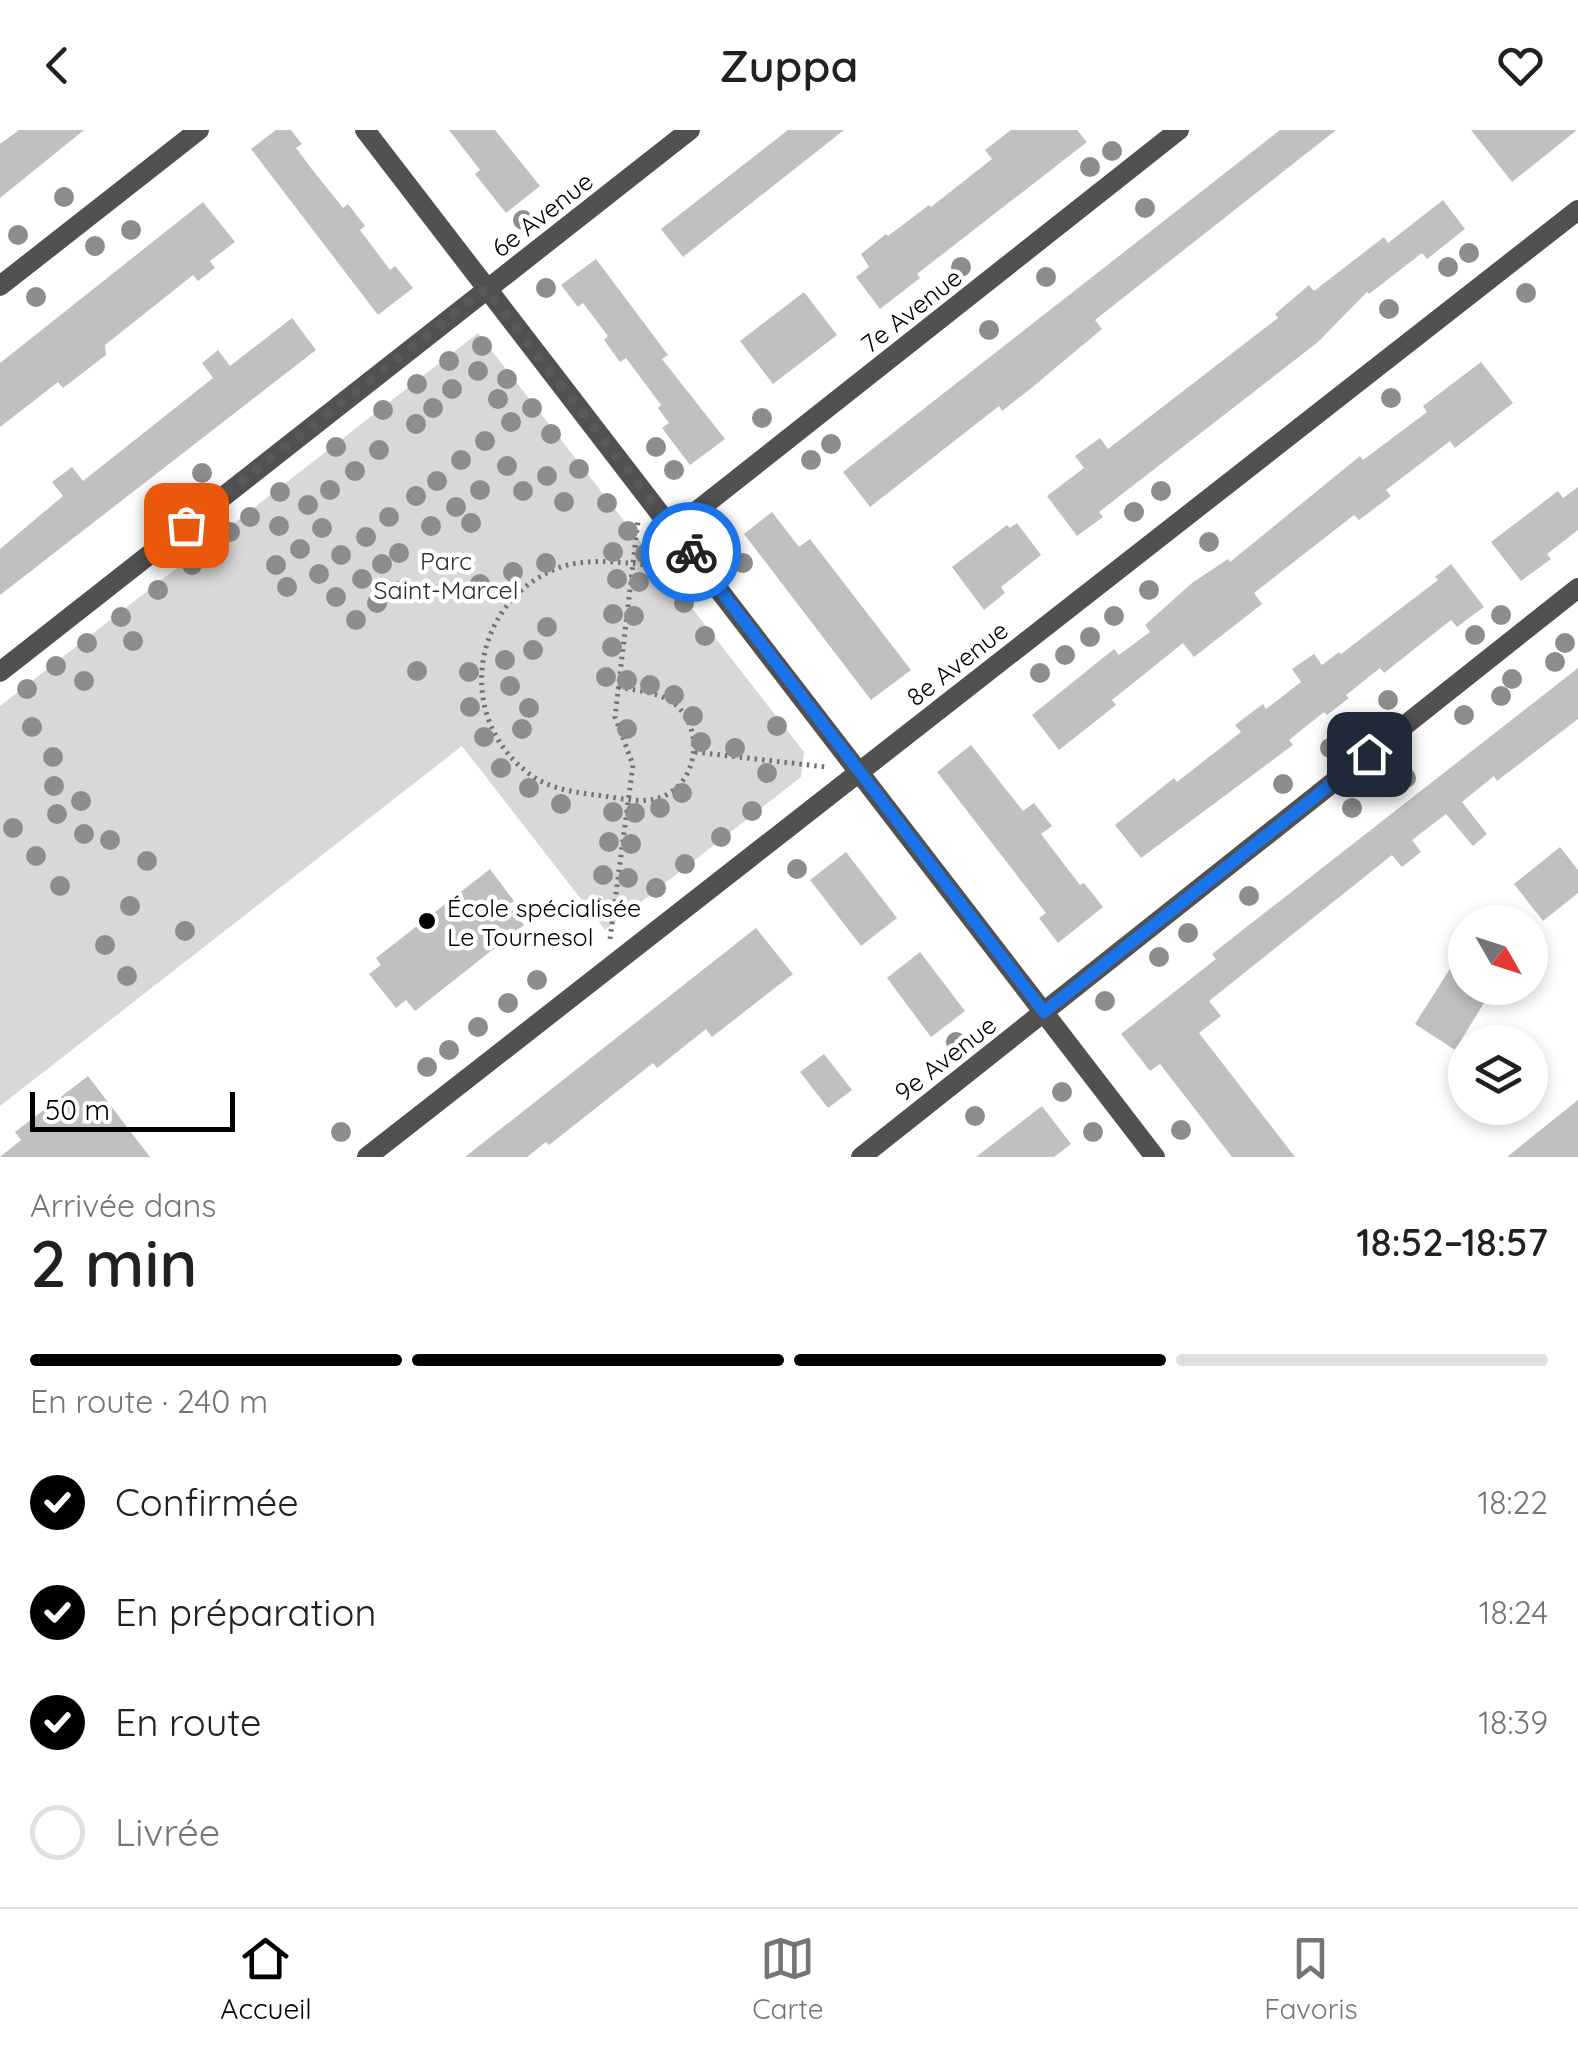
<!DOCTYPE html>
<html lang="fr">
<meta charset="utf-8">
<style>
body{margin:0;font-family:Quicksand,sans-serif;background:#f6f6f6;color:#202124;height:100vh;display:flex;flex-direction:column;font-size:38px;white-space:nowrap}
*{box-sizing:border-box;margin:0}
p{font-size:32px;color:#757577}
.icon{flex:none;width:55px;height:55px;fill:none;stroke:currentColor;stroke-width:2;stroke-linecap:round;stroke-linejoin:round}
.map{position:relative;height:1027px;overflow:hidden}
.side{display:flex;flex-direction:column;background:#fff;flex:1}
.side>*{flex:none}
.needle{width:65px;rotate:129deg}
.tools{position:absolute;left:1448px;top:775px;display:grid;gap:20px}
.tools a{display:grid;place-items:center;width:100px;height:100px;border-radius:50%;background:#fff;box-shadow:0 5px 15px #0003;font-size:50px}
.scale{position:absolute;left:30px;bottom:25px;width:205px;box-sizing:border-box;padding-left:10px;border:5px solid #000;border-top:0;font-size:28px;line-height:35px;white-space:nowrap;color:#000;-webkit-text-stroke:8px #fff;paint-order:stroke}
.pin{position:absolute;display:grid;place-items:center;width:85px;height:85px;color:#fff;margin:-42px;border-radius:20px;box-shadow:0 5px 15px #0006}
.courier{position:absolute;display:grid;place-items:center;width:100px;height:100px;margin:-50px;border:8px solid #1a73e8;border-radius:50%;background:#fff;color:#222;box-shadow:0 2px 12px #0007}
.overview em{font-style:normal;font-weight:600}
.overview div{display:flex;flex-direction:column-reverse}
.overview{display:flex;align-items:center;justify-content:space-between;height:170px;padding:0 30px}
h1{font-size:65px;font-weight:600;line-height:75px}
.bar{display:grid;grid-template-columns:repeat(4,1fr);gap:15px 10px;align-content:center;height:120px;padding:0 30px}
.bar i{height:12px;border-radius:8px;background:#e0e0e0}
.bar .current{background:#000}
.bar p{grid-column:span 4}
ol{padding:0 30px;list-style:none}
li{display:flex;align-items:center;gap:30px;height:110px}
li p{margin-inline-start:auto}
li .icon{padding:10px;border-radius:50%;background:#000;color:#fff;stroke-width:4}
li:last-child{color:#757577}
li i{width:55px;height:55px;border:5px solid #e0e0e0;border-radius:50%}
header{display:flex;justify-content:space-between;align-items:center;height:130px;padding:0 30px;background:#fff;font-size:45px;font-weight:600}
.dock{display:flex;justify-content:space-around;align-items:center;height:140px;border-top:2px solid #e0e0e0;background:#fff;font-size:28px;color:#757577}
.dock a{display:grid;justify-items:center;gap:5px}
.dock .current{color:#000}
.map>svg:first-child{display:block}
.green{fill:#d8d8d8}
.building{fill:#c0c0c0}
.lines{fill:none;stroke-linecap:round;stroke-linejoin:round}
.path{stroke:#737373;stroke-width:5;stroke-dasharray:2.5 5;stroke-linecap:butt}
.street{stroke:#515151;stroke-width:20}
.tree{fill:#8d8d8d}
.done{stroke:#595959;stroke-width:10;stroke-dasharray:0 18}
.route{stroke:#1a73e8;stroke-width:12}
.poi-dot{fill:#000;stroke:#fff;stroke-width:4}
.labels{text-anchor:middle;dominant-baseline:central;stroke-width:9;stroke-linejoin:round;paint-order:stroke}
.street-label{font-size:25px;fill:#000;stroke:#fff}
.park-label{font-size:25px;fill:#2f2f2f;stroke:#fff}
.poi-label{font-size:25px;fill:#000;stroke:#fff;text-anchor:start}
</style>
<header><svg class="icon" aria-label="back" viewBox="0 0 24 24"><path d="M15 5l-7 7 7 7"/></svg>Zuppa<svg class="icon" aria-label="heart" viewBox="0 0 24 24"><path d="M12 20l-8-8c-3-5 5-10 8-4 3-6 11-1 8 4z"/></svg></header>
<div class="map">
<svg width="1578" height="1027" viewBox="0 0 1578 1027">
<rect width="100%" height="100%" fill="#fff"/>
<path class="green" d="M478,203L804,622L801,647L605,800L462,616L0,976V576Z"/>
<g class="building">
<path d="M19,0H84L0,68V14Z"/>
<path d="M276,0H291L302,14L296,18L311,38L343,78L348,74L365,96L360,100L390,140L395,136L413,158L378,185L251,19Z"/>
<path d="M449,0H495L540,56L506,83L475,44L480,40Z"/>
<path d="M788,0H844L683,127L661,99Z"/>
<path d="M1011,0H1077L1087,12L917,144L920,148L880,179L856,147L869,137L861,124L886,104L888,106L929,75L931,77L992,29L985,20Z"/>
<path d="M1280,0H1336L1095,190L1102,199L1029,260L1002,281L999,276L870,377L843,342Z"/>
<path d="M1471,0H1577L1512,52Z"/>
<path d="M1443,70L1465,99L1427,129L1422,123L1369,164L1367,162L1318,212L1099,382L1103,387L1077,406L1047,366L1084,338L1075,326L1100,308L1108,319L1278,188L1275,184L1309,155L1314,161L1384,107L1388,113Z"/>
<path d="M203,72L235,112L210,131L215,138L198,151L193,145L105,215L106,225L63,258L58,252L0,297V233Z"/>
<path d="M596,129L668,225L662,229L725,309L690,335L662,298L669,293L658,278L661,275L626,228L620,232L604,210L608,206L583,173L578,177L561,155Z"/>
<path d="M804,162L837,205L773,254L740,211Z"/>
<path d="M292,188L316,220L0,465V419L63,366L52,352L72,337L83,351L213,248L202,233L218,220L230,236Z"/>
<path d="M1481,232L1513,273L1455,318L1450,311L1386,360L1391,366L1359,390L1354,385L1254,463L1262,474L1194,527L1183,513L1112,570L1116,575L1059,620L1032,585L1114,519L1119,525L1150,502L1145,495L1192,453L1228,429L1230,432L1360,326L1363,330L1427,282L1423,276Z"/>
<path d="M1578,357V400L1547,424L1551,429L1521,451L1491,412L1558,361L1563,368Z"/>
<path d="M772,382L799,417L810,409L911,540L871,570L744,404Z"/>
<path d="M1017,393L1041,425L1001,457L1005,463L984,480L952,437L1007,395L1010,398Z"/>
<path d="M1451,434L1484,477L1457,497L1451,490L1384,543L1380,538L1346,565L1349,568L1327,585L1324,582L1289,610L1293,615L1141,728L1115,695L1174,648L1177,652L1241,602L1235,595L1263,574L1266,579L1301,552L1292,539L1314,524L1322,535L1339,522L1341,524L1438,450L1435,447Z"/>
<path d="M1578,538V589L1497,651L1494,646L1462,672L1487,704L1473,716L1446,684L1412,710L1421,722L1402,737L1392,725L1209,871L1221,886L1199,903L1295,1027H1232L1160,934L1150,941L1121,904L1216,829L1212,824Z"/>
<path d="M971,615L1023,681L1034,673L1052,696L1041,704L1080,755L1084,753L1103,777L1058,813L1039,788L1046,783L937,642Z"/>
<path d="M1560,717L1578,740V763L1543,791L1514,754Z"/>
<path d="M846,722L897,788L861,816L810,750Z"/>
<path d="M490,739L514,771L508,775L524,795L415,881L406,870L396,878L369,844L381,835L376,828Z"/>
<path d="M756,798L793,844L712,907L706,899L657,938L653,933L549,1015L546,1012L527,1027H465Z"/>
<path d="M1465,815V858H1487L1482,865L1487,868L1455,920L1415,894Z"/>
<path d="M920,822L965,881L931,907L887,848Z"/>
<path d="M824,924L852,960L828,978L800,942Z"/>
<path d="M88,946L150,1027H0L21,1010L15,1002Z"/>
<path d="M1578,970V1027H1507Z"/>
<path d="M1042,976L1071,1014L1054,1027H976Z"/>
</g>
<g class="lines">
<g class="path">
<path d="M618,557C638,561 660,562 676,575C708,604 695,664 650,670C633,672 613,667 596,665C574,662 550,659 531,645C456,592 469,477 553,440C589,424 636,435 674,438"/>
<path d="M695,622L826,637"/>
<path d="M610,809L633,635L615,587L638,391"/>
</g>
<g class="street">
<path d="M365,0L1155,1027"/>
<path d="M0,156L199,0"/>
<path d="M674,399L1179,0"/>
<path d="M0,542L690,0"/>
<path d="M367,1027L1578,80"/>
<path d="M861,1027L1578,458"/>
</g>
</g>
<g class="tree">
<circle cx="1112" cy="21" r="10"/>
<circle cx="1090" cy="37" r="10"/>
<circle cx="64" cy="67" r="10"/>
<circle cx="1145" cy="78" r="10"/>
<circle cx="523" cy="90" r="10"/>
<circle cx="131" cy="100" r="10"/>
<circle cx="18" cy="105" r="10"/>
<circle cx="95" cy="116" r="10"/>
<circle cx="1469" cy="123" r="10"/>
<circle cx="961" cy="137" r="10"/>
<circle cx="1448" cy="137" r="10"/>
<circle cx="1046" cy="147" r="10"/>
<circle cx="546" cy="158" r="10"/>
<circle cx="1526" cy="163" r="10"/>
<circle cx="36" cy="167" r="10"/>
<circle cx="1389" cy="179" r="10"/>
<circle cx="989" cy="200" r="10"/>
<circle cx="482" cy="216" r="10"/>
<circle cx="449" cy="231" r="10"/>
<circle cx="478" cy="241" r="10"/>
<circle cx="507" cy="249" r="10"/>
<circle cx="417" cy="254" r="10"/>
<circle cx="452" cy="259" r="10"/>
<circle cx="1391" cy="268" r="10"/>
<circle cx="498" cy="269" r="10"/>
<circle cx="433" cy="278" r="10"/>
<circle cx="532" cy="278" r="10"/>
<circle cx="383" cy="280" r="10"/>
<circle cx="762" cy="288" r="10"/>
<circle cx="511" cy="292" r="10"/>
<circle cx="416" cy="294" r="10"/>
<circle cx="551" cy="304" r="10"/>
<circle cx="485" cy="311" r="10"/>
<circle cx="831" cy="314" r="10"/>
<circle cx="336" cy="317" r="10"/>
<circle cx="656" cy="317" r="10"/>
<circle cx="379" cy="320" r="10"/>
<circle cx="461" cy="330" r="10"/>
<circle cx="811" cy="330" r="10"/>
<circle cx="507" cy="336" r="10"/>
<circle cx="579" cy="339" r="10"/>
<circle cx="674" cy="340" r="10"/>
<circle cx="355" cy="341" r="10"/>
<circle cx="202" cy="343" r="10"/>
<circle cx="547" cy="346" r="10"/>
<circle cx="437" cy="351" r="10"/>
<circle cx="330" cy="360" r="10"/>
<circle cx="480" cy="360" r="10"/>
<circle cx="523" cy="361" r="10"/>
<circle cx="1161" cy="361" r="10"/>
<circle cx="280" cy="362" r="10"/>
<circle cx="416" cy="366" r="10"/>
<circle cx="564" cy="372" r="10"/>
<circle cx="607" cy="373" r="10"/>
<circle cx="308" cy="375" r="10"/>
<circle cx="456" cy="377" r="10"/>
<circle cx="1134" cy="382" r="10"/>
<circle cx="250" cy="387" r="10"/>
<circle cx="389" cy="387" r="10"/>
<circle cx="471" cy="393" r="10"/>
<circle cx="279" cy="396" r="10"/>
<circle cx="431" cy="396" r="10"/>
<circle cx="322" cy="398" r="10"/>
<circle cx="628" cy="401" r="10"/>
<circle cx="230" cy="402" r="10"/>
<circle cx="366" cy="407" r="10"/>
<circle cx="1209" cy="412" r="10"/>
<circle cx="300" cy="419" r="10"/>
<circle cx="613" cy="422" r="10"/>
<circle cx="399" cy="423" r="10"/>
<circle cx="645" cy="424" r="10"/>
<circle cx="341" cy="425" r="10"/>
<circle cx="546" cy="433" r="10"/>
<circle cx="743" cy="433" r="10"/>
<circle cx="382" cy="434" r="10"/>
<circle cx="192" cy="435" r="10"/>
<circle cx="276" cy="435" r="10"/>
<circle cx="513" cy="442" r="10"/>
<circle cx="319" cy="444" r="10"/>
<circle cx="362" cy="449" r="10"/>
<circle cx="617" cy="449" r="10"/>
<circle cx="639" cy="452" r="10"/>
<circle cx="480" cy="454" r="10"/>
<circle cx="287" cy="457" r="10"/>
<circle cx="158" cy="460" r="10"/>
<circle cx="1149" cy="460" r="10"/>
<circle cx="399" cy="461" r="10"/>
<circle cx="336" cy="467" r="10"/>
<circle cx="377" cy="473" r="10"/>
<circle cx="684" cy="473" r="10"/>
<circle cx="613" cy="484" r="10"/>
<circle cx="1501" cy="485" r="10"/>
<circle cx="634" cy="486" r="10"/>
<circle cx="1114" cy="486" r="10"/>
<circle cx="121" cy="487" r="10"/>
<circle cx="356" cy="490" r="10"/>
<circle cx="547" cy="497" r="10"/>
<circle cx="1475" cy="505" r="10"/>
<circle cx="705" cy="506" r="10"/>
<circle cx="1090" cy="507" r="10"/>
<circle cx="133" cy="511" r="10"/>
<circle cx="87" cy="513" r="10"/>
<circle cx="1565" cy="513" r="10"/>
<circle cx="612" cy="517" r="10"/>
<circle cx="533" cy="520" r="10"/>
<circle cx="1065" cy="525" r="10"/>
<circle cx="505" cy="530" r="10"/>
<circle cx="1555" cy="532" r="10"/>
<circle cx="56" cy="536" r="10"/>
<circle cx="417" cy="541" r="10"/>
<circle cx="469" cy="542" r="10"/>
<circle cx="1040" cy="543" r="10"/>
<circle cx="606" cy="547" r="10"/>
<circle cx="1512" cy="549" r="10"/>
<circle cx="627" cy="550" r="10"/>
<circle cx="84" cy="551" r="10"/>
<circle cx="650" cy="555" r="10"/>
<circle cx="510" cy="556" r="10"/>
<circle cx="27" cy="559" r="10"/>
<circle cx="674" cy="565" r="10"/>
<circle cx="1501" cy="566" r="10"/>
<circle cx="1388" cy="570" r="10"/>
<circle cx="470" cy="577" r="10"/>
<circle cx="529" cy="578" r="10"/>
<circle cx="1464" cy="585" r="10"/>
<circle cx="693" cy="586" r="10"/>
<circle cx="777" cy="596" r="10"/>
<circle cx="32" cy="597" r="10"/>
<circle cx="522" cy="599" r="10"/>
<circle cx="627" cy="599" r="10"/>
<circle cx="484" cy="607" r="10"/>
<circle cx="701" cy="612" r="10"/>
<circle cx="735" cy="618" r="10"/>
<circle cx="1330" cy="618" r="10"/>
<circle cx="53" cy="627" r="10"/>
<circle cx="501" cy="638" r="10"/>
<circle cx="767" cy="643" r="10"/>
<circle cx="1406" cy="648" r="10"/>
<circle cx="1283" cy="654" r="10"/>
<circle cx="54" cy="656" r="10"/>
<circle cx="529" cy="658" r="10"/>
<circle cx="682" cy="663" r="10"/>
<circle cx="81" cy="671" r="10"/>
<circle cx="561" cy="674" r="10"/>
<circle cx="660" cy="678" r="10"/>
<circle cx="1352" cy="678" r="10"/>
<circle cx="752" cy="681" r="10"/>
<circle cx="613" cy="682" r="10"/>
<circle cx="635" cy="683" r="10"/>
<circle cx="57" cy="684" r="10"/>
<circle cx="13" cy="698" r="10"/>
<circle cx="84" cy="704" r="10"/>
<circle cx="721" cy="707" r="10"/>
<circle cx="110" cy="710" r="10"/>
<circle cx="609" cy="712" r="10"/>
<circle cx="631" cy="714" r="10"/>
<circle cx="36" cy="726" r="10"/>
<circle cx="147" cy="731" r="10"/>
<circle cx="685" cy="734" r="10"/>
<circle cx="797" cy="739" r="10"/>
<circle cx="603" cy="745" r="10"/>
<circle cx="628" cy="748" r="10"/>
<circle cx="60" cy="756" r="10"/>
<circle cx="656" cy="758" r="10"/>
<circle cx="1249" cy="766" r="10"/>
<circle cx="130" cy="776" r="10"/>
<circle cx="600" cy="778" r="10"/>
<circle cx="622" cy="780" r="10"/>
<circle cx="185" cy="801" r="10"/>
<circle cx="1188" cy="803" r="10"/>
<circle cx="105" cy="815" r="10"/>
<circle cx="1159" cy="827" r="10"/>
<circle cx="127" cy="846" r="10"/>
<circle cx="537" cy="850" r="10"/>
<circle cx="1105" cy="871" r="10"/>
<circle cx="508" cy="873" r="10"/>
<circle cx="478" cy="897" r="10"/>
<circle cx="956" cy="912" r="10"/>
<circle cx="449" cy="920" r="10"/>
<circle cx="427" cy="937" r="10"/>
<circle cx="1062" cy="962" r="10"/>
<circle cx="975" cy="986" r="10"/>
<circle cx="1181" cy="1000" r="10"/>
<circle cx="341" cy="1002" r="10"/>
<circle cx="1093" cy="1002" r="10"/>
</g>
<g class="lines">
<path class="done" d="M186,395L486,159L691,422"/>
<path class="route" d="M691,422L1044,882L1369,624"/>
</g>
<circle class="poi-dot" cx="427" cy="791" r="10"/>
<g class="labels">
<g class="street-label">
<text transform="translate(542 84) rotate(-38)">6e Avenue</text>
<text transform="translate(911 180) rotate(-38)">7e Avenue</text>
<text transform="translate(957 533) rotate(-38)">8e Avenue</text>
<text transform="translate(945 928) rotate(-38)">9e Avenue</text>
</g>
<g class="park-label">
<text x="446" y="430">Parc<tspan x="446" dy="29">Saint-Marcel</tspan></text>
</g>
<g class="poi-label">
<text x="447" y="777">École spécialisée<tspan x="447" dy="29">Le Tournesol</tspan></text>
</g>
</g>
</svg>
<div class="tools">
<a><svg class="needle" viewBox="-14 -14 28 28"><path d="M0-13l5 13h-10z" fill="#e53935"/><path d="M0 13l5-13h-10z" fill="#757577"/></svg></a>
<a><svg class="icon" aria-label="layers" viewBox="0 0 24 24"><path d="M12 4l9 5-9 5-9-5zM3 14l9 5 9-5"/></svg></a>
</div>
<div class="scale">50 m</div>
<div class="pin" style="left:186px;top:395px;background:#ea580c"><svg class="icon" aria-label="bag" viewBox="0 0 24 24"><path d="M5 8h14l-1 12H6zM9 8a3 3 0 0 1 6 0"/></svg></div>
<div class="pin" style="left:1369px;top:624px;background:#1f2937"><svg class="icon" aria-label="home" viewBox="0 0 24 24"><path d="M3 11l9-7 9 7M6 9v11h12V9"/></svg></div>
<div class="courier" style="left:691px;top:422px"><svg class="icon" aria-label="bike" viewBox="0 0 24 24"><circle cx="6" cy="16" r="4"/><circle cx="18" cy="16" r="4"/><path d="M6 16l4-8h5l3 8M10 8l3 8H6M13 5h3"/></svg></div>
</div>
<section class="side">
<div class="overview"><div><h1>2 min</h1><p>Arrivée dans</p></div><em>18:52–18:57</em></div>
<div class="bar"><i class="current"></i><i class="current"></i><i class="current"></i><i></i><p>En route · 240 m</p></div>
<ol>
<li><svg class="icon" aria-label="check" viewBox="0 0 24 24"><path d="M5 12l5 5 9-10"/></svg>Confirmée<p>18:22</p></li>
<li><svg class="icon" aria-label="check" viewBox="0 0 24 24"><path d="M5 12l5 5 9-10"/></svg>En préparation<p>18:24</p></li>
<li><svg class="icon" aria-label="check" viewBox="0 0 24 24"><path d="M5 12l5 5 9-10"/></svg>En route<p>18:39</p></li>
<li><i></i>Livrée</li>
</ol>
</section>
<nav class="dock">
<a class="current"><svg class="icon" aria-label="home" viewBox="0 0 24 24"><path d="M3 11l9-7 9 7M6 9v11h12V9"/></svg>Accueil</a>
<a><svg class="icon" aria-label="map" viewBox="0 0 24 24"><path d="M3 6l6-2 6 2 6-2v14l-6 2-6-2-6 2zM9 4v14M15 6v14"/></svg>Carte</a>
<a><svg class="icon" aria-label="saved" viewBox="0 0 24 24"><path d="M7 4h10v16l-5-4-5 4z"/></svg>Favoris</a>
</nav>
